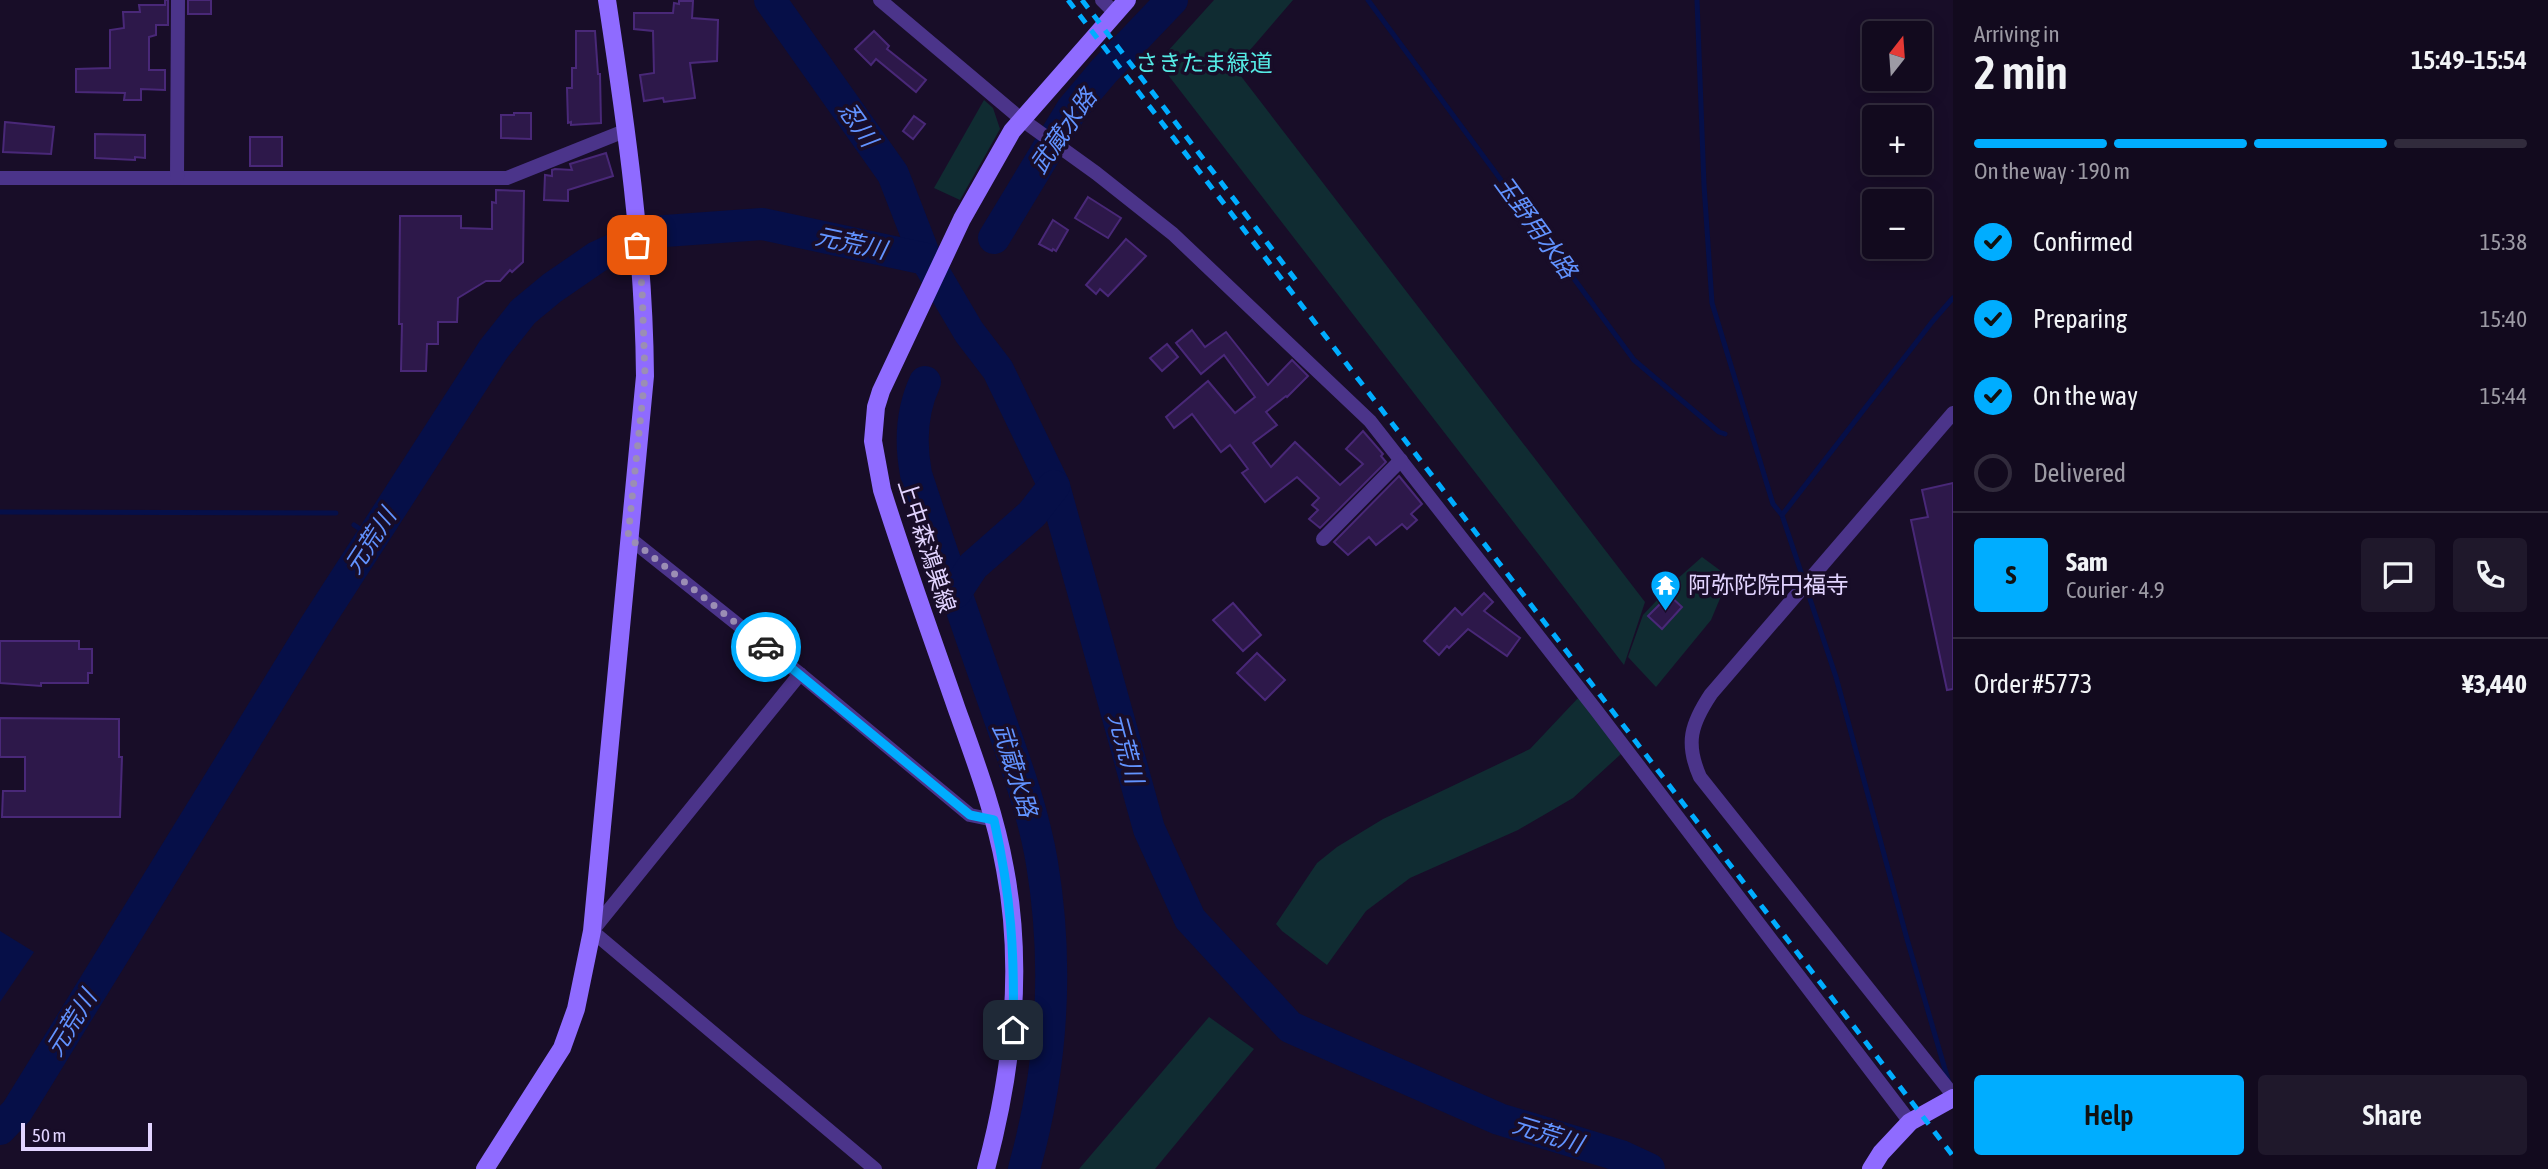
<!DOCTYPE html>
<meta charset="utf-8">
<style>
body{margin:0;font-family:"Asap Condensed","Noto Sans JP",sans-serif;background:#1f182b;color:#f1f3f6;height:100vh;display:flex;flex-direction:column;font-size:26px;white-space:nowrap}
*{box-sizing:border-box;margin:0}
p{font-size:23px;color:#9c9aa4}
.icon{flex:none;width:38px;height:38px;fill:none;stroke:currentColor;stroke-width:2;stroke-linecap:round;stroke-linejoin:round}
.map{position:relative;flex:1;overflow:hidden}
.details{display:flex;flex-direction:column;background:#120a1e;width:595px}
.details>*{flex:none}
.needle{width:46px;rotate:17deg}
.tools{position:absolute;left:1862px;top:21px;display:grid;gap:14px}
.tools a{display:grid;place-items:center;width:70px;height:70px;border-radius:7px;background:#120a1e;box-shadow:0 4px 18px #0003,0 0 0 2px #312b3c;font-size:35px}
.scale{position:absolute;left:21px;bottom:18px;width:131px;box-sizing:border-box;padding-left:7px;border:4px solid #e2d4ff;border-top:0;font-size:19px;line-height:24px;white-space:nowrap;color:#e2d4ff;-webkit-text-stroke:5px #180d28;paint-order:stroke}
.pin{position:absolute;display:grid;place-items:center;width:60px;height:60px;color:#fff;margin:-30px;border-radius:14px;box-shadow:0 4px 10px #0006}
.courier{position:absolute;display:grid;place-items:center;width:70px;height:70px;margin:-35px;border:5px solid #00adff;border-radius:50%;background:#fff;color:#222;box-shadow:0 2px 9px #0007}
.overview em{font-style:normal;font-weight:600}
.overview div{display:flex;flex-direction:column-reverse}
.overview{display:flex;align-items:center;justify-content:space-between;height:119px;padding:0 21px}
h1{font-size:46px;font-weight:600;line-height:52px}
.bar{display:grid;grid-template-columns:repeat(4,1fr);gap:10px 7px;align-content:center;height:84px;padding:0 21px}
.bar i{height:9px;border-radius:5px;background:#312b3c}
.bar .on{background:#00adff}
.bar p{grid-column:span 4}
.line{display:flex;align-items:center;gap:18px;padding:0 21px;border-top:2px solid #312b3c}
.line div{flex:1}
.round{display:grid;place-items:center;flex:none;width:74px;height:74px;border-radius:7px;background:#1f182b}
ol{padding:0 21px;list-style:none}
li{display:flex;align-items:center;gap:21px;height:77px}
li p{margin-inline-start:auto}
li .icon{padding:7px;border-radius:50%;background:#00adff;color:#111;stroke-width:4}
li:last-child{color:#9c9aa4}
li i{width:38px;height:38px;border:4px solid #312b3c;border-radius:50%}
.cta{display:flex;gap:14px;margin-top:auto;padding:14px 21px}
.cta a{flex:1;height:80px;border-radius:7px;background:#00adff;color:#111;font-size:28px;font-weight:600;line-height:80px;text-align:center}
.cta a+a{background:#1f182b;color:#f1f3f6}
main{display:flex;flex:1;min-height:0}
.map>svg:first-child{display:block}
.green{fill:#102c32}
.water{fill:#060f48}
.lines{fill:none;stroke-linecap:round;stroke-linejoin:round}
.stream{stroke:#060f48;stroke-width:5}
.river{stroke:#060f48;stroke-width:32}
.building{fill:#2d184a;stroke:#492878;stroke-width:2}
.street{stroke:#4b348a;stroke-width:14}
.secondary{stroke:#8f6bff;stroke-width:18}
.rail{stroke:#00adff;stroke-width:5;stroke-dasharray:10 9;stroke-linecap:butt}
.done{stroke:#9b8eb4;stroke-width:7;stroke-dasharray:0 12.6}
.route{stroke:#00adff;stroke-width:9}
.labels{text-anchor:middle;dominant-baseline:central;stroke-width:7;stroke-linejoin:round;paint-order:stroke}
.park-label{font-size:23px;fill:#55eae5;stroke:#180d28}
.street-label{font-size:23px;fill:#e2d4ff;stroke:#180d28}
.poi-label{font-size:23px;fill:#e2d4ff;stroke:#180d28;text-anchor:start}
.water-label{font-size:24px;font-style:italic;fill:#6293ff;stroke:#180d28}
</style>
<main>
<div class="map">
<svg width="1953" height="1169" viewBox="0 0 1953 1169">
<rect width="100%" height="100%" fill="#180d28"/>
<g class="green">
<path d="M1214,0H1293L1238,64L1237,71L1645,602L1624,665L1158,62Z"/>
<path d="M984,100L993,108L1000,129L960,200L934,188Z"/>
<path d="M1702,557L1729,577L1711,620L1656,687L1628,657L1643,615L1675,581Z"/>
<path d="M1579,697L1621,754L1573,798L1518,830L1410,878L1366,911L1327,965L1282,931L1276,924L1317,863L1337,847L1383,819L1530,749Z"/>
<path d="M1209,1017L1254,1049L1155,1169H1079Z"/>
</g>
<path class="water" d="M0,931L34,952L0,1002Z"/>
<g class="lines">
<g class="stream">
<path d="M1368,0L1634,360L1719,432L1725,434"/>
<path d="M1697,0L1704,185L1712,303L1773,504L1782,515L1836,677L1907,939L1949,1083"/>
<path d="M0,512L336,513"/>
<path d="M1782,515L1932,322L1953,298"/>
<path d="M354,525L372,537"/>
</g>
<g class="river">
<path d="M770,0L893,174L926,259L969,332L998,370L1054,486L1149,829L1190,919L1290,1027L1499,1119L1621,1156L1649,1169"/>
<path d="M994,238L1072,109L1104,71L1172,0"/>
<path d="M925,382C911,412 910,442 916,474C941,551 968,628 995,705C1013,757 1033,809 1042,863C1059,966 1052,1069 1024,1169"/>
<path d="M956,592L973,566L1032,514L1054,486"/>
<path d="M0,1129L17,1111L315,626L493,350L523,312L552,288L597,257L651,232L762,224L926,259"/>
</g>
</g>
<g class="building">
<path d="M165,0H168V25H156V35L149,37V70H165V90L141,89V100H124L125,93L76,92V69L110,68V30L124,28L123,12H140L139,5H165Z"/>
<rect x="188" y="0" width="23" height="14"/>
<path d="M679,1H693L692,18L718,20L717,61L690,63L695,98L664,102L663,98L644,101L640,75L654,73L653,31L634,29V13H673L674,3L679,4Z"/>
<path d="M576,31H595L598,74H600L601,123L571,125V122L568,123L567,88H572V68H576Z"/>
<path d="M874,31L889,46L887,49L926,80L916,92L876,59L871,65L855,49Z"/>
<path d="M514,113H531V139L501,138V115H514Z"/>
<path d="M914,116L925,124L913,139L903,131Z"/>
<path d="M5,122L54,127L51,154L3,152Z"/>
<path d="M95,134L145,135V158L135,157V160L95,158Z"/>
<rect x="250" y="137" width="32" height="29"/>
<path d="M606,153L613,176L568,190V201L544,200L545,175L552,176V170L555,169L572,170L570,164Z"/>
<path d="M496,190L524,191L523,262L512,272L510,270L500,281H486L458,298L457,322H438V344H427L426,371H401L402,324H399L400,216H461V228L492,229V202L496,203Z"/>
<path d="M1088,197L1121,218L1108,238L1075,218Z"/>
<path d="M1053,220L1068,230L1056,251L1053,249L1052,251L1039,244Z"/>
<path d="M1126,239L1146,256L1108,296L1100,289L1096,294L1086,285Z"/>
<path d="M1192,330L1205,347L1226,332L1268,385L1292,360L1308,376L1287,397L1286,396L1266,412L1277,425L1253,443L1271,467L1295,442L1340,485L1363,464L1346,449L1363,431L1383,454L1381,456L1386,462L1320,528L1309,519L1318,510L1312,505L1319,498L1297,477L1265,502L1242,473L1248,469L1230,445L1221,452L1192,414L1174,428L1166,417L1208,381L1235,413L1255,397L1224,355L1201,374L1176,343Z"/>
<path d="M1167,344L1178,357L1162,371L1150,358Z"/>
<path d="M1399,476L1422,504L1411,514L1417,520L1407,529L1402,524L1376,545L1369,537L1348,555L1334,542Z"/>
<path d="M1953,483V689L1947,690L1911,520L1928,517L1922,490Z"/>
<path d="M1484,593L1493,602L1484,611L1520,638L1507,656L1468,629L1449,648L1447,646L1439,655L1424,641L1455,608L1462,615Z"/>
<path d="M1669,595L1682,607L1662,629L1648,616Z"/>
<path d="M1233,603L1261,635L1243,651L1213,620Z"/>
<path d="M0,641H79V649H92V673H88V683H41V686L0,683Z"/>
<path d="M1257,653L1285,680L1265,700L1237,673Z"/>
<path d="M0,718L119,719V757H122L120,817H2L3,791H25V757H0Z"/>
</g>
<g class="lines">
<g class="street">
<path d="M880,0L1021,119L1096,173L1173,234L1370,421L1596,710L1910,1122"/>
<path d="M1102,0L1115,13"/>
<path d="M0,178H507L627,130"/>
<path d="M177,178L178,0"/>
<path d="M1953,413L1711,694C1691,724 1685,743 1700,777L1953,1095"/>
<path d="M628,537L800,674L970,815L994,820"/>
<path d="M1323,539L1401,460"/>
<path d="M800,674L592,931L875,1169"/>
</g>
<g class="secondary">
<path d="M485,1169L562,1048L576,1009L592,931L645,376C644,250 626,124 607,0"/>
<path d="M986,1169C1012,1072 1024,969 1005,869C995,813 975,760 956,707C931,635 905,563 882,490L873,441L876,407L881,391L962,219L1012,131L1127,0"/>
<path d="M1871,1169L1881,1153L1910,1122L1953,1098"/>
</g>
<g class="rail">
<path d="M1068,0L1953,1156"/>
<path d="M1082,0L1301,287"/>
</g>
</g>
<g class="lines">
<path class="done" d="M637,245L642,287L645,376L628,537L766,647"/>
<path class="route" d="M766,647L970,815L994,820C1011,895 1015,954 1013,1030"/>
</g>
<defs>
<symbol id="temple-pin" viewBox="-11 -11 22 30"><path d="M0 17L-7.5 6A9.5 9.5 0 1 1 7.5 6Z" fill="#00adff" stroke="#180d28"/><path d="M0-6L5-2H3V0L6.5 2.5H4V6H1.5V3h-3V6H-4V2.5H-6.5L-3 0V-2H-5Z" fill="#fff"/></symbol>
</defs>
<g fill-rule="evenodd">
<use href="#temple-pin" x="1648" y="568" width="35" height="47"/>
</g>
<g class="labels">
<g class="park-label">
<text x="1204" y="63">さきたま緑道</text>
</g>
<g class="street-label">
<text transform="translate(927 546) rotate(72)">上中森鴻巣線</text>
</g>
<g class="poi-label">
<text x="1688" y="585">阿弥陀院円福寺</text>
</g>
<g class="water-label">
<text transform="translate(858 124) rotate(55)">忍川</text>
<text transform="translate(1063 131) rotate(-55)">武蔵水路</text>
<text transform="translate(1536 227) rotate(54)">玉野用水路</text>
<text transform="translate(851 243) rotate(12)">元荒川</text>
<text transform="translate(370 541) rotate(-57)">元荒川</text>
<text transform="translate(1126 748) rotate(75)">元荒川</text>
<text transform="translate(1015 770) rotate(73)">武蔵水路</text>
<text transform="translate(71 1023) rotate(-58)">元荒川</text>
<text transform="translate(1548 1134) rotate(17)">元荒川</text>
</g>
</g>
</svg>
<div class="tools">
<a><svg class="needle" viewBox="-14 -14 28 28"><path d="M0-13l5 13h-10z" fill="#e53935"/><path d="M0 13l5-13h-10z" fill="#9c9aa4"/></svg></a>
<a>+</a>
<a>−</a>
</div>
<div class="scale">50 m</div>
<div class="pin" style="left:637px;top:245px;background:#ea580c"><svg class="icon" aria-label="bag" viewBox="0 0 24 24"><path d="M5 8h14l-1 12H6zM9 8a3 3 0 0 1 6 0"/></svg></div>
<div class="pin" style="left:1013px;top:1030px;background:#1f2937"><svg class="icon" aria-label="home" viewBox="0 0 24 24"><path d="M3 11l9-7 9 7M6 9v11h12V9"/></svg></div>
<div class="courier" style="left:766px;top:647px"><svg class="icon" aria-label="car" viewBox="0 0 24 24"><path d="M5 17H2v-5l4-1 3-4h7l3 4 3 1v5h-3M9 17h6M6 11h13"/><circle cx="7" cy="17" r="2"/><circle cx="17" cy="17" r="2"/></svg></div>
</div>
<section class="details">
<div class="overview"><div><h1>2 min</h1><p>Arriving in</p></div><em>15:49–15:54</em></div>
<div class="bar"><i class="on"></i><i class="on"></i><i class="on"></i><i></i><p>On the way · 190 m</p></div>
<ol>
<li><svg class="icon" aria-label="check" viewBox="0 0 24 24"><path d="M5 12l5 5 9-10"/></svg>Confirmed<p>15:38</p></li>
<li><svg class="icon" aria-label="check" viewBox="0 0 24 24"><path d="M5 12l5 5 9-10"/></svg>Preparing<p>15:40</p></li>
<li><svg class="icon" aria-label="check" viewBox="0 0 24 24"><path d="M5 12l5 5 9-10"/></svg>On the way<p>15:44</p></li>
<li><i></i>Delivered</li>
</ol>
<div class="line" style="height:126px"><b class="round" style="background:#00adff;color:#111">S</b><div><b>Sam</b><p>Courier · 4.9</p></div><a class="round"><svg class="icon" aria-label="chat" viewBox="0 0 24 24"><path d="M4 5h16v11H9l-5 4z"/></svg></a><a class="round"><svg class="icon" aria-label="phone" viewBox="0 0 24 24"><path d="M5 4h4l2 5-3 2q2 4 5 5l2-3 5 2v4C11 20 4 13 5 4z"/></svg></a></div>
<div class="line" style="height:91px"><div>Order #5773</div><b>¥3,440</b></div>
<div class="cta"><a>Help</a><a>Share</a></div>
</section>
</main>
